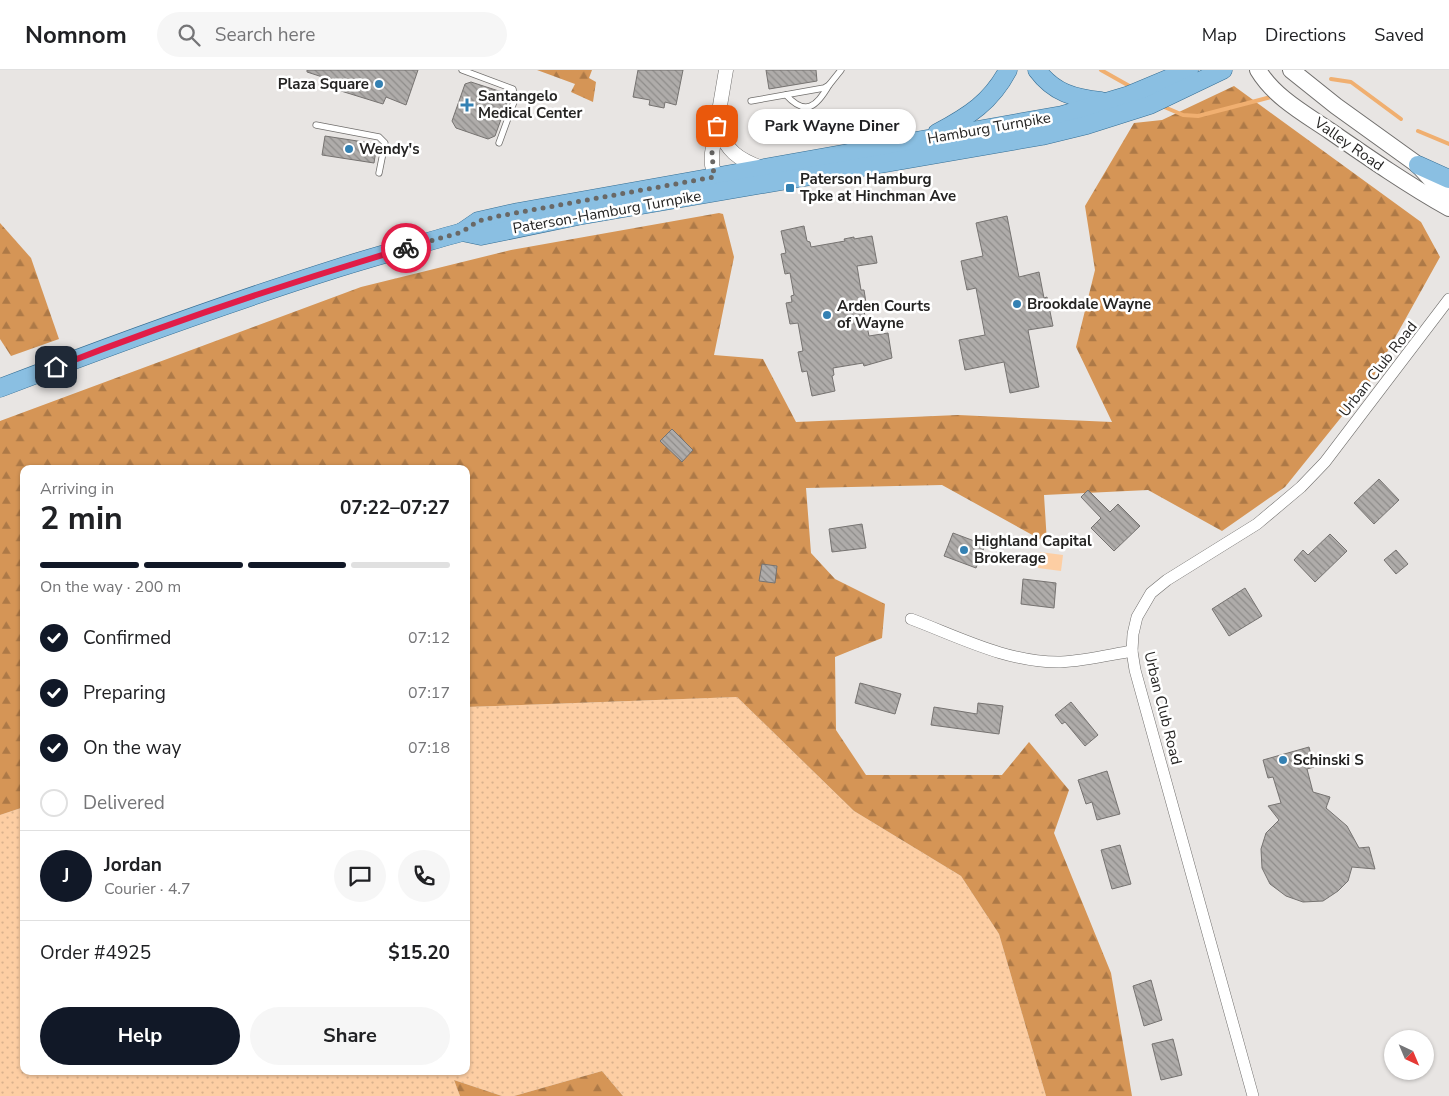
<!DOCTYPE html>
<meta charset="utf-8">
<style>
body{margin:0;font-family:"Nunito Sans",sans-serif;background:#f6f6f6;color:#202124;height:100vh;display:flex;flex-direction:column;font-size:19px;white-space:nowrap}
*{box-sizing:border-box;margin:0}
p{font-size:16px;color:#757577}
.icon{flex:none;width:28px;height:28px;fill:none;stroke:currentColor;stroke-width:2;stroke-linecap:round;stroke-linejoin:round}
.map{position:relative;flex:1;overflow:hidden}
.drawer{position:absolute;left:20px;top:395px;width:450px;height:610px;display:flex;flex-direction:column;background:#fff;border-radius:10px;box-shadow:0 1px 4px #0004}
.drawer>*{flex:none}
.needle{width:32px;rotate:136deg}
.buttons{position:absolute;left:1384px;top:960px;display:grid;gap:10px}
.buttons a{display:grid;place-items:center;width:50px;height:50px;border-radius:50%;background:#fff;box-shadow:0 1px 4px #0004;font-size:25px}
.pin{position:absolute;display:grid;place-items:center;width:42px;height:42px;color:#fff;margin:-21px;border-radius:10px;box-shadow:0 2px 8px #0006}
.courier{position:absolute;display:grid;place-items:center;width:50px;height:50px;margin:-25px;border:4px solid #e11d48;border-radius:50%;background:#fff;color:#222;box-shadow:0 1px 6px #0007}
.bubble{position:absolute;height:35px;border-radius:18px;background:#fff;box-shadow:0 1px 4px #0004;font-size:16px;font-weight:700;line-height:35px;text-align:center}
.summary em{font-style:normal;font-weight:700}
.summary div{display:flex;flex-direction:column-reverse}
.summary{display:flex;align-items:center;justify-content:space-between;height:85px;padding:0 20px}
h1{font-size:32px;font-weight:700;line-height:38px}
.bar{display:grid;grid-template-columns:repeat(4,1fr);gap:8px 5px;align-content:center;height:60px;padding:0 20px}
.bar i{height:6px;border-radius:4px;background:#e0e0e0}
.bar .on{background:#111827}
.bar p{grid-column:span 4}
.line{display:flex;align-items:center;gap:12px;padding:0 20px;border-top:1px solid #e0e0e0}
.line div{flex:1}
.round{display:grid;place-items:center;flex:none;width:52px;height:52px;border-radius:26px;background:#f6f6f6}
ol{padding:0 20px;list-style:none}
li{display:flex;align-items:center;gap:15px;height:55px}
li p{margin-inline-start:auto}
li .icon{padding:5px;border-radius:50%;background:#111827;color:#fff;stroke-width:4}
li:last-child{color:#757577}
li i{width:28px;height:28px;border:2px solid #e0e0e0;border-radius:50%}
.button{display:flex;gap:10px;margin-top:auto;padding:10px 20px}
.button a{flex:1;height:58px;border-radius:30px;background:#111827;color:#fff;font-size:20px;font-weight:700;line-height:58px;text-align:center}
.button a+a{background:#f6f6f6;color:#202124}
header{display:flex;align-items:center;gap:30px;box-sizing:border-box;height:70px;padding:0 25px;background:#fff;border-bottom:1px solid #e0e0e0}
header strong{font-size:24px}
nav{display:flex;gap:28px;margin-inline-start:auto;font-size:18px}
.search{width:350px;height:45px;background:#f6f6f6;display:flex;align-items:center;gap:12px;box-sizing:border-box;padding:0 18px;border-radius:28px;color:#757577;font-size:19px}
.map>svg:first-child{display:block}
.grass{fill:url(#grass-dots)}
.forest{fill:url(#forest-firs)}
.pitch{fill:#fdcea3}
.lines{fill:none;stroke-linecap:round;stroke-linejoin:round}
.stream{stroke:#f0af70;stroke-width:4}
.building{fill:url(#building-back-hatch);stroke:#767371}
.service-casing{stroke:#706e6c;stroke-width:7}
.minor-casing{stroke:#706e6c;stroke-width:12}
.tertiary-casing{stroke:#706e6c;stroke-width:15}
.secondary-casing{stroke:#706e6c;stroke-width:18}
.primary-casing{stroke:#346d93;stroke-width:19}
.service{stroke:#fff;stroke-width:5.5}
.minor{stroke:#fff;stroke-width:11}
.tertiary{stroke:#fff;stroke-width:14}
.secondary{stroke:#fff;stroke-width:16}
.primary{stroke:#8abfe2;stroke-width:18}
.done{stroke:#696866;stroke-width:5;stroke-dasharray:0 9}
.route{stroke:#e11d48;stroke-width:6}
.poi-dot{fill:#3481b3;stroke:#fff;stroke-width:2}
.labels{text-anchor:middle;dominant-baseline:central;stroke-width:5;stroke-linejoin:round;paint-order:stroke}
.poi-label{font-size:15px;font-weight:bold;fill:#252423;stroke:#fff;text-anchor:start}
.street-label{font-size:15px;fill:#252423;stroke:#fff}
</style>
<header>
<strong>Nomnom</strong>
<div class="search"><svg class="icon" aria-label="search" viewBox="0 0 24 24"><circle cx="10" cy="10" r="6"/><path d="M15 15l6 6"/></svg>Search here</div>
<nav><a>Map</a><a>Directions</a><a>Saved</a></nav>
</header>
<div class="map">
<svg width="1449" height="1026" viewBox="0 0 1449 1026">
<defs>
<pattern id="grass-dots" width="8" height="8" patternUnits="userSpaceOnUse" patternTransform="scale(1.25)"><rect width="8" height="8" fill="#fdcea3"/><path d="M2 2h.1M6 6h.1" fill="none" stroke="#d9b18c" stroke-width="1.8" stroke-linecap="round"/></pattern>
<pattern id="forest-firs" width="22" height="20" patternUnits="userSpaceOnUse" patternTransform="scale(1.25)"><rect width="22" height="20" fill="#d59556"/><path d="M5 1l3.5 6h-7zM16 11l3.5 6h-7z" fill="#ad7947"/></pattern>
<pattern id="building-back-hatch" width="6" height="6" patternUnits="userSpaceOnUse" patternTransform="scale(1.25)"><rect width="6" height="6" fill="#afacaa"/><path d="M-1 5l2 2M0 0l6 6M5-1l2 2" fill="none" stroke="#8e8c8a"/></pattern>
</defs>
<rect width="100%" height="100%" fill="#e8e5e3"/>
<path class="grass" d="M737,627L854,741L961,806L999,864L1046,1026H623L602,1001L514,1026H502L454,1010L460,1026H0V745L24,737V1001H466V637Z"/>
<g class="forest">
<path d="M537,0H592L589,8L596,12L593,32L571,22L575,14Z"/>
<path d="M1234,16L1421,152L1440,187L1372,309L1285,417L1222,461L1148,420L1044,425L1047,473L942,415L806,418L811,483L835,509L885,534L882,568L835,587L836,660L866,705H1002L1029,672L1069,720L1054,763L1111,903L1132,1026H1046L999,864L961,806L854,741L737,627L466,637V399H24V737L0,745V351L361,217L511,180L719,143L723,144L734,187L714,285L763,289L796,352L958,345L1112,352L1076,277L1095,200L1085,136L1134,53L1162,50Z"/>
<path d="M0,153L31,188L59,269L11,286L0,269Z"/>
<path d="M602,1001L623,1026H514Z"/>
<path d="M454,1010L502,1026H460Z"/>
</g>
<path class="pitch" d="M1040,482L1063,485L1061,501L1038,498Z"/>
<g class="lines">
<g class="stream">
<path d="M1101,0L1133,18"/>
<path d="M1331,9L1351,12L1401,49"/>
<path d="M1162,36L1183,45L1198,46L1271,27"/>
<path d="M1418,61L1449,74"/>
</g>
</g>
<g class="building">
<path d="M307,0H418L406,35L386,27L383,34L341,21V13L307,2Z"/>
<path d="M638,0H683L676,35L665,32L664,38L649,35L650,30L633,27Z"/>
<path d="M766,0H816L817,11L769,19Z"/>
<path d="M471,12L505,23L508,30L495,66L488,69L456,58L452,51L465,14Z"/>
<path d="M325,66L377,74L374,93L322,85Z"/>
<path d="M1007,146L1019,207L1039,202L1044,228L1047,227L1053,256L1028,260L1039,317L1010,323L1004,292L965,300L959,270L985,265L976,218L967,220L961,191L983,186L976,153Z"/>
<path d="M804,156L807,171L810,172L811,177L845,171L844,169L854,167V169L872,166L877,193L857,196L861,220H864L867,239L864,241L869,266L888,263L892,288L864,296L863,293L833,298L834,305L832,306L835,321L812,326L807,301L802,302L798,282L803,281L798,253L790,254L786,233L792,232L791,226L794,225L790,203L785,204L781,184L786,183L781,161Z"/>
<path d="M672,359L693,380L682,392L660,371Z"/>
<path d="M1379,409L1399,430L1374,454L1354,433Z"/>
<path d="M1088,420L1110,442L1118,434L1140,456L1114,481L1091,458L1101,448L1081,427Z"/>
<path d="M862,454L866,478L832,482L829,459Z"/>
<path d="M953,463L985,475L976,498L944,486Z"/>
<path d="M1330,464L1347,481L1315,512L1294,490L1303,480L1308,485Z"/>
<path d="M1396,480L1408,494L1396,504L1384,490Z"/>
<path d="M762,494L777,496L775,513L759,511Z"/>
<path d="M1023,509L1056,513L1054,538L1021,534Z"/>
<path d="M1245,518L1262,546L1229,566L1212,539Z"/>
<path d="M860,613L901,624L895,644L855,633Z"/>
<path d="M1071,632L1098,665L1085,676L1065,652L1062,654L1055,645Z"/>
<path d="M978,633L1003,636L999,664L931,655L934,637L977,644Z"/>
<path d="M1309,677L1314,697L1307,699L1313,722L1330,727L1326,738L1347,756L1359,778L1369,777L1375,799L1352,797L1348,811L1338,821L1323,831L1303,832L1286,826L1270,814L1262,798L1261,779L1266,763L1279,750L1268,736L1281,733L1273,707L1268,708L1263,690Z"/>
<path d="M1107,701L1120,744L1097,750L1092,732L1086,734L1078,710Z"/>
<path d="M1120,775L1131,814L1112,819L1101,780Z"/>
<path d="M1151,910L1162,950L1144,956L1133,916Z"/>
<path d="M1173,969L1182,1005L1161,1010L1152,974Z"/>
</g>
<g class="lines">
<defs>
<g id="service">
<path d="M462,0L513,19L515,29L499,73"/>
<path d="M786,25C806,47 817,36 829,15"/>
<path d="M751,31L824,18L829,15L841,0"/>
<path d="M316,55L379,67L385,73L379,103"/>
</g>
<g id="minor">
<path d="M911,549C959,567 1008,593 1061,592C1085,591 1109,585 1132,581"/>
<path d="M1253,1026L1135,600L1132,581L1133,564L1137,547L1151,523L1167,510L1257,454L1301,417L1325,392L1449,229"/>
</g>
<g id="tertiary">
<path d="M717,56C727,81 737,89 762,98"/>
<path d="M718,115L712,95V83L726,0"/>
</g>
<g id="secondary">
<path d="M1258,0C1274,27 1305,44 1330,61C1369,88 1408,115 1449,138"/>
<path d="M1291,0L1336,36L1418,95L1449,129"/>
</g>
<g id="primary">
<path d="M1037,0C1054,23 1074,28 1101,31"/>
<path d="M937,63C969,46 991,32 1008,0"/>
<path d="M1418,95L1449,109"/>
<path d="M462,162L478,151L518,142L1062,45L1129,25L1189,0"/>
<path d="M0,318C112,275 224,234 338,198C379,185 421,174 462,162L481,166L578,146L1042,66L1087,55L1150,35L1223,0"/>
</g>
</defs>
<use href="#service" class="service-casing"/>
<use href="#minor" class="minor-casing"/>
<use href="#tertiary" class="tertiary-casing"/>
<use href="#secondary" class="secondary-casing"/>
<use href="#primary" class="primary-casing"/>
<use href="#service" class="service"/>
<use href="#minor" class="minor"/>
<use href="#tertiary" class="tertiary"/>
<use href="#secondary" class="secondary"/>
<use href="#primary" class="primary"/>
</g>
<g class="lines">
<path class="done" d="M406,178L462,162L478,151L499,146L714,107L712,83L717,56"/>
<path class="route" d="M56,297C171,252 288,213 406,178"/>
</g>
<g class="poi-dot">
<circle cx="379" cy="14" r="5"/>
<path d="M464.5 27.5h5v5h5v5h-5v5h-5v-5h-5v-5h5z"/>
<circle cx="349" cy="79" r="5"/>
<rect x="785" y="113" width="10" height="10" rx="2.5"/>
<circle cx="1017" cy="234" r="5"/>
<circle cx="827" cy="245" r="5"/>
<circle cx="964" cy="480" r="5"/>
<circle cx="1283" cy="690" r="5"/>
</g>
<g class="labels">
<g class="poi-label">
<text x="369" y="14" text-anchor="end">Plaza Square</text>
<text x="478" y="26">Santangelo<tspan x="478" dy="17">Medical Center</tspan></text>
<text x="359" y="79">Wendy's</text>
<text x="800" y="109">Paterson Hamburg<tspan x="800" dy="17">Tpke at Hinchman Ave</tspan></text>
<text x="1027" y="234">Brookdale Wayne</text>
<text x="837" y="236">Arden Courts<tspan x="837" dy="17">of Wayne</tspan></text>
<text x="974" y="471">Highland Capital<tspan x="974" dy="17">Brokerage</tspan></text>
<text x="1293" y="690">Schinski S</text>
</g>
<g class="street-label">
<text transform="translate(989 58) rotate(-10)">Hamburg Turnpike</text>
<text transform="translate(1349 74) rotate(35)">Valley Road</text>
<text transform="translate(607 142) rotate(-10)">Paterson-Hamburg Turnpike</text>
<text transform="translate(1378 299) rotate(-52)">Urban Club Road</text>
<text transform="translate(1163 638) rotate(76)">Urban Club Road</text>
</g>
</g>
</svg>
<div class="buttons">
<a><svg class="needle" viewBox="-14 -14 28 28"><path d="M0-13l5 13h-10z" fill="#e53935"/><path d="M0 13l5-13h-10z" fill="#757577"/></svg></a>
</div>
<div class="pin" style="left:717px;top:56px;background:#ea580c"><svg class="icon" aria-label="bag" viewBox="0 0 24 24"><path d="M5 8h14l-1 12H6zM9 8a3 3 0 0 1 6 0"/></svg></div>
<div class="pin" style="left:56px;top:297px;background:#1f2937"><svg class="icon" aria-label="home" viewBox="0 0 24 24"><path d="M3 11l9-7 9 7M6 9v11h12V9"/></svg></div>
<div class="courier" style="left:406px;top:178px"><svg class="icon" aria-label="bike" viewBox="0 0 24 24"><circle cx="6" cy="16" r="4"/><circle cx="18" cy="16" r="4"/><path d="M6 16l4-8h5l3 8M10 8l3 8H6M13 5h3"/></svg></div>
<div class="bubble" style="left:748px;top:39px;width:168px">Park Wayne Diner</div>
<section class="drawer">
<div class="summary"><div><h1>2 min</h1><p>Arriving in</p></div><em>07:22–07:27</em></div>
<div class="bar"><i class="on"></i><i class="on"></i><i class="on"></i><i></i><p>On the way · 200 m</p></div>
<ol>
<li><svg class="icon" aria-label="check" viewBox="0 0 24 24"><path d="M5 12l5 5 9-10"/></svg>Confirmed<p>07:12</p></li>
<li><svg class="icon" aria-label="check" viewBox="0 0 24 24"><path d="M5 12l5 5 9-10"/></svg>Preparing<p>07:17</p></li>
<li><svg class="icon" aria-label="check" viewBox="0 0 24 24"><path d="M5 12l5 5 9-10"/></svg>On the way<p>07:18</p></li>
<li><i></i>Delivered</li>
</ol>
<div class="line" style="height:90px"><b class="round" style="background:#111827;color:#fff">J</b><div><b>Jordan</b><p>Courier · 4.7</p></div><a class="round"><svg class="icon" aria-label="chat" viewBox="0 0 24 24"><path d="M4 5h16v11H9l-5 4z"/></svg></a><a class="round"><svg class="icon" aria-label="phone" viewBox="0 0 24 24"><path d="M5 4h4l2 5-3 2q2 4 5 5l2-3 5 2v4C11 20 4 13 5 4z"/></svg></a></div>
<div class="line" style="height:65px"><div>Order #4925</div><b>$15.20</b></div>
<div class="button"><a>Help</a><a>Share</a></div>
</section>
</div>
